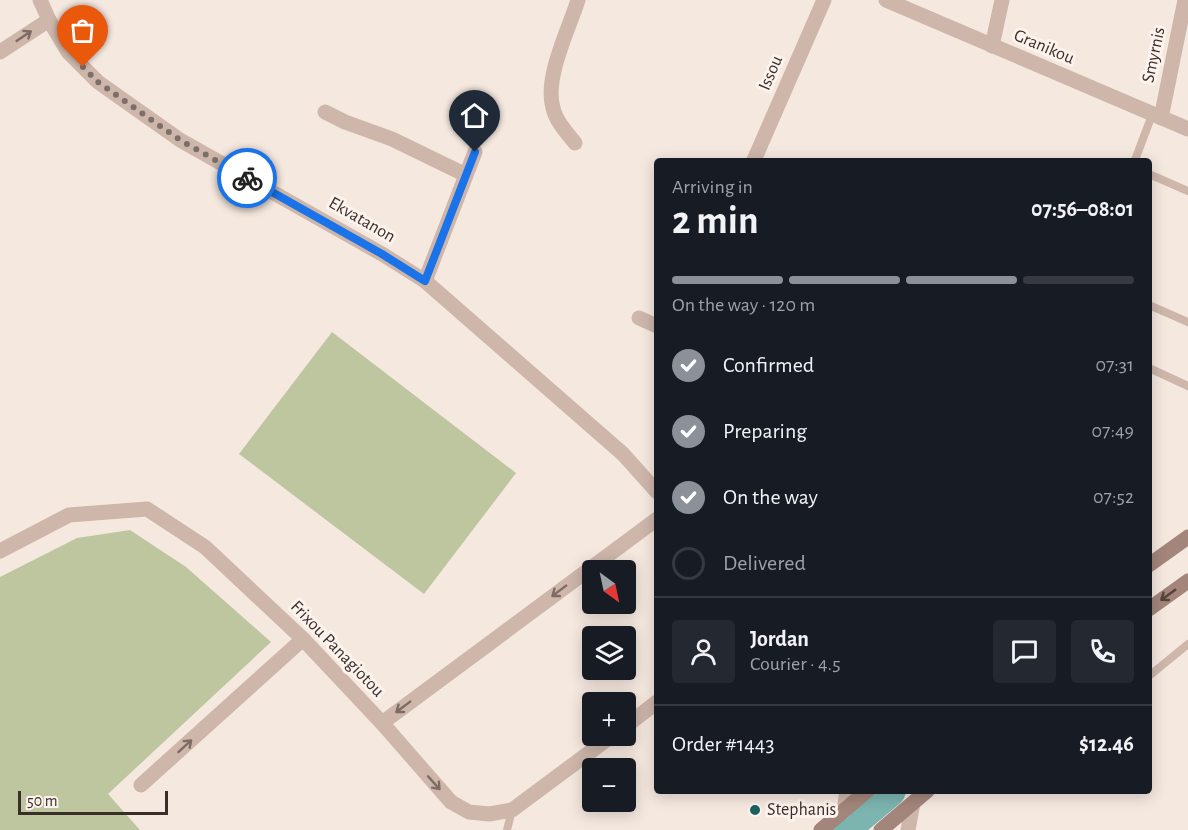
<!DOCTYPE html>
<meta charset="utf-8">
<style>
body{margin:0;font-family:"Alegreya Sans",sans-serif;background:#242831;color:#f1f3f6;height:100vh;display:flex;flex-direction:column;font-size:22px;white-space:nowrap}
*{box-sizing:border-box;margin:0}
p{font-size:20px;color:#9ea1a6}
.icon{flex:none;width:33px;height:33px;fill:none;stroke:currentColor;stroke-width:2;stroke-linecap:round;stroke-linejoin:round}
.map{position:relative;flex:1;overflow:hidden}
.panel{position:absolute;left:654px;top:158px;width:498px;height:636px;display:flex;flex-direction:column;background:#171b24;border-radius:6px;box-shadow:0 3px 15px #0003}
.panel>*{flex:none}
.needle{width:39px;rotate:147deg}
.controls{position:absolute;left:582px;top:560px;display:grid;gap:12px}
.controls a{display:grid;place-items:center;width:54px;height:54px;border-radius:6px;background:#171b24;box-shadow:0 3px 15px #0003;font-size:30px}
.scale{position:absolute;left:18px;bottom:15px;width:150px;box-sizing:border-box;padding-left:6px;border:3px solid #3b2d2a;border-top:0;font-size:16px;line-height:21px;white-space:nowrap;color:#3b2d2a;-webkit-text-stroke:4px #fcf3ed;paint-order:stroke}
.pin{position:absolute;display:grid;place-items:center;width:51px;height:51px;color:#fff;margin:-62px -26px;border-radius:50% 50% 50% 0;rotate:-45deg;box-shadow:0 0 6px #0007}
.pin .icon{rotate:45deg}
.courier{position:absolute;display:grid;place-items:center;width:60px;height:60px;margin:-30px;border:4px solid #1a73e8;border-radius:50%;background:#fff;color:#222;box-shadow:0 2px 8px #0007}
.summary em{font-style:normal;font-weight:700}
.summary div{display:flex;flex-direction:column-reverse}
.summary{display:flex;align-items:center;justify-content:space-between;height:102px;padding:0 18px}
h1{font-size:39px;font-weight:700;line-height:45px}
.bar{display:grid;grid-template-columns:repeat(4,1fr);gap:9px 6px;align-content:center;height:72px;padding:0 18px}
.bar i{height:8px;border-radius:4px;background:#363941}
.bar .on{background:#8c9099}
.bar p{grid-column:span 4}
.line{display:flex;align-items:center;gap:15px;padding:0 18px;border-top:2px solid #363941}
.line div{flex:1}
.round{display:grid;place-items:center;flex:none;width:63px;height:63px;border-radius:6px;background:#242831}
ol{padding:0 18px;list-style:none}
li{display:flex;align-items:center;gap:18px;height:66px}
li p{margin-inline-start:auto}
li .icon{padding:6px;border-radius:50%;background:#8c9099;color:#fff;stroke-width:4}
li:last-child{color:#9ea1a6}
li i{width:33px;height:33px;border:3px solid #363941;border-radius:50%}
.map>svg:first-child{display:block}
.green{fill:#bdc69e}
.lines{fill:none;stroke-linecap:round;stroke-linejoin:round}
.river{stroke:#7cb4b0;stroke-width:36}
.service{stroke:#ceb6aa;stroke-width:8}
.minor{stroke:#ceb6aa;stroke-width:15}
.secondary{stroke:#a3857b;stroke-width:15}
.oneway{stroke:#7d6b64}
.oneway2{stroke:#55433e}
.done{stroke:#7c6e69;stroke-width:6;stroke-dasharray:0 10.8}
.route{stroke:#1a73e8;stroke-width:8}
.poi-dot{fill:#1b615e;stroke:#fcf3ed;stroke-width:2}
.labels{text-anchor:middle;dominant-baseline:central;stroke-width:6;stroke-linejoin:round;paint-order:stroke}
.street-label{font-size:18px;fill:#3b2d2a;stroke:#fcf3ed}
.poi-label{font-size:18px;fill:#3b2d2a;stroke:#fcf3ed;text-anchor:start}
</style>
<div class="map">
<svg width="1188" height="830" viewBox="0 0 1188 830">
<rect width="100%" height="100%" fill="#f5e8df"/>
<g class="green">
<path d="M332,332L516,473L424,594L239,454Z"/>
<path d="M130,530L186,567L271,642L108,794L140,830H0V577L77,538Z"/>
</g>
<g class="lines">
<path class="river" d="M840,830L888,790"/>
<g class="service">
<path d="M1135,160L1152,115"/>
<path d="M1149,174L1188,191"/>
<path d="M1149,305L1188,322"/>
<path d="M1149,368L1188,386"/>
<path d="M1149,676L1188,644"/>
<path d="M507,830L512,810"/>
</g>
<g class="minor">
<path d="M40,0L49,20L68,52L98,82L180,140L382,254L425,281L623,454L657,492"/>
<path d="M886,0L1188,129"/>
<path d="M992,46L1002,0"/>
<path d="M0,52L49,20"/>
<path d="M325,112L345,122L392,139L466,175"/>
<path d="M1161,118L1185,0"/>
<path d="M575,143C566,132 556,121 553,108C544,78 569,29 578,0"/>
<path d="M754,160L824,0"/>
<path d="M425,281L475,152"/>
<path d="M639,318L657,326"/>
<path d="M0,551L69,515L147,509L205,547L303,639L382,723L451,802L469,812L489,814L512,810L613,735"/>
<path d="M382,723L657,519"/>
<path d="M626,726L657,702"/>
<path d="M141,785L303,639"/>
<path d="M844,811L847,790"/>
<path d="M908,830L913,803"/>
</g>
<g class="secondary">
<path d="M1149,565L1188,537"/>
<path d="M1149,609L1188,581"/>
<path d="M821,830L868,790"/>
<path d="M881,830L928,790"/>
</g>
</g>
<defs><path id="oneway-shaft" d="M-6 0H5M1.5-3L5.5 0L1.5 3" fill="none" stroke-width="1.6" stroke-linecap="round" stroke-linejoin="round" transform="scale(1.5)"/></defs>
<g class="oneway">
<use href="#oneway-shaft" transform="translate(24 36) rotate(-34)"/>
<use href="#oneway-shaft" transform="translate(559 591) rotate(143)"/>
<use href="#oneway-shaft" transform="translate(403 707) rotate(143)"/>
<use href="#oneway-shaft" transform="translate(185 746) rotate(-42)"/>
<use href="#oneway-shaft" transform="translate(434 783) rotate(48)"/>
</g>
<use class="oneway2" href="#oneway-shaft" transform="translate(1168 595) rotate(144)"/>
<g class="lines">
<path class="done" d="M83,67L98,82L180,140L247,178"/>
<path class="route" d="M247,178L382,254L425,281L475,152"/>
</g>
<circle class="poi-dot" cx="755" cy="810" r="6"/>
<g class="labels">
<g class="street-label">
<text transform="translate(1044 47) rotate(23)">Granikou</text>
<text transform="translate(1154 55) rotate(-78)">Smyrnis</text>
<text transform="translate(771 73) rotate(-67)">Issou</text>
<text transform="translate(362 220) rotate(30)">Ekvatanon</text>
<text transform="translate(337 649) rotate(46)">Frixou Panagiotou</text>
</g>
<g class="poi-label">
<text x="767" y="810">Stephanis</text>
</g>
</g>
</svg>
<div class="controls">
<a><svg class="needle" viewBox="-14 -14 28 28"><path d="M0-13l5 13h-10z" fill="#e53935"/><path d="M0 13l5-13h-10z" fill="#9ea1a6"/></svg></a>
<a><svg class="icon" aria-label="layers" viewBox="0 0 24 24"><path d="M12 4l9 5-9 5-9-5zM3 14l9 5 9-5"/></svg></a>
<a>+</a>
<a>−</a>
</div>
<div class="scale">50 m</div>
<div class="pin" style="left:83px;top:67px;background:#ea580c"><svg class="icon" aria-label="bag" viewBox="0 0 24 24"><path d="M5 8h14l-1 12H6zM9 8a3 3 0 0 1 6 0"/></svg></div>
<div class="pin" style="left:475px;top:152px;background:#1f2937"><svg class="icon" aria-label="home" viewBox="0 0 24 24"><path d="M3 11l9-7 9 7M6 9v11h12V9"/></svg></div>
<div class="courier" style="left:247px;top:178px"><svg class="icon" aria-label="bike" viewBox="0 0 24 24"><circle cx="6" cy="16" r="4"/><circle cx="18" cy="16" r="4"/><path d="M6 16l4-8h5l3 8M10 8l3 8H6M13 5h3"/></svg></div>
<section class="panel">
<div class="summary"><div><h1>2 min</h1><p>Arriving in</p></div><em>07:56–08:01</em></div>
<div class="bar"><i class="on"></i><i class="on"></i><i class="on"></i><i></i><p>On the way · 120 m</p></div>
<ol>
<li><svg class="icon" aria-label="check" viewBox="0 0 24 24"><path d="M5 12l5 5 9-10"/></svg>Confirmed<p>07:31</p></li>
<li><svg class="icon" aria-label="check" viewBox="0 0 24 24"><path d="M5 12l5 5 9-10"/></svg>Preparing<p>07:49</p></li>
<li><svg class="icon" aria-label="check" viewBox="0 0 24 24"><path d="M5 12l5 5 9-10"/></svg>On the way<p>07:52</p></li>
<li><i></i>Delivered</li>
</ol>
<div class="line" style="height:108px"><a class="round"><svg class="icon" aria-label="person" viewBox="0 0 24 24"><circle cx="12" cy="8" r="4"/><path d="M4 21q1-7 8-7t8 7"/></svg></a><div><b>Jordan</b><p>Courier · 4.5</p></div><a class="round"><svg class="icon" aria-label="chat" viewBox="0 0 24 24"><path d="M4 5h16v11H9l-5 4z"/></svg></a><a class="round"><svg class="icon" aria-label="phone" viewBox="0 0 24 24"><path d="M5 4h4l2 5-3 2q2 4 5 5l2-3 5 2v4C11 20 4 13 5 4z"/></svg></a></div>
<div class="line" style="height:78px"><div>Order #1443</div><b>$12.46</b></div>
</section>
</div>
